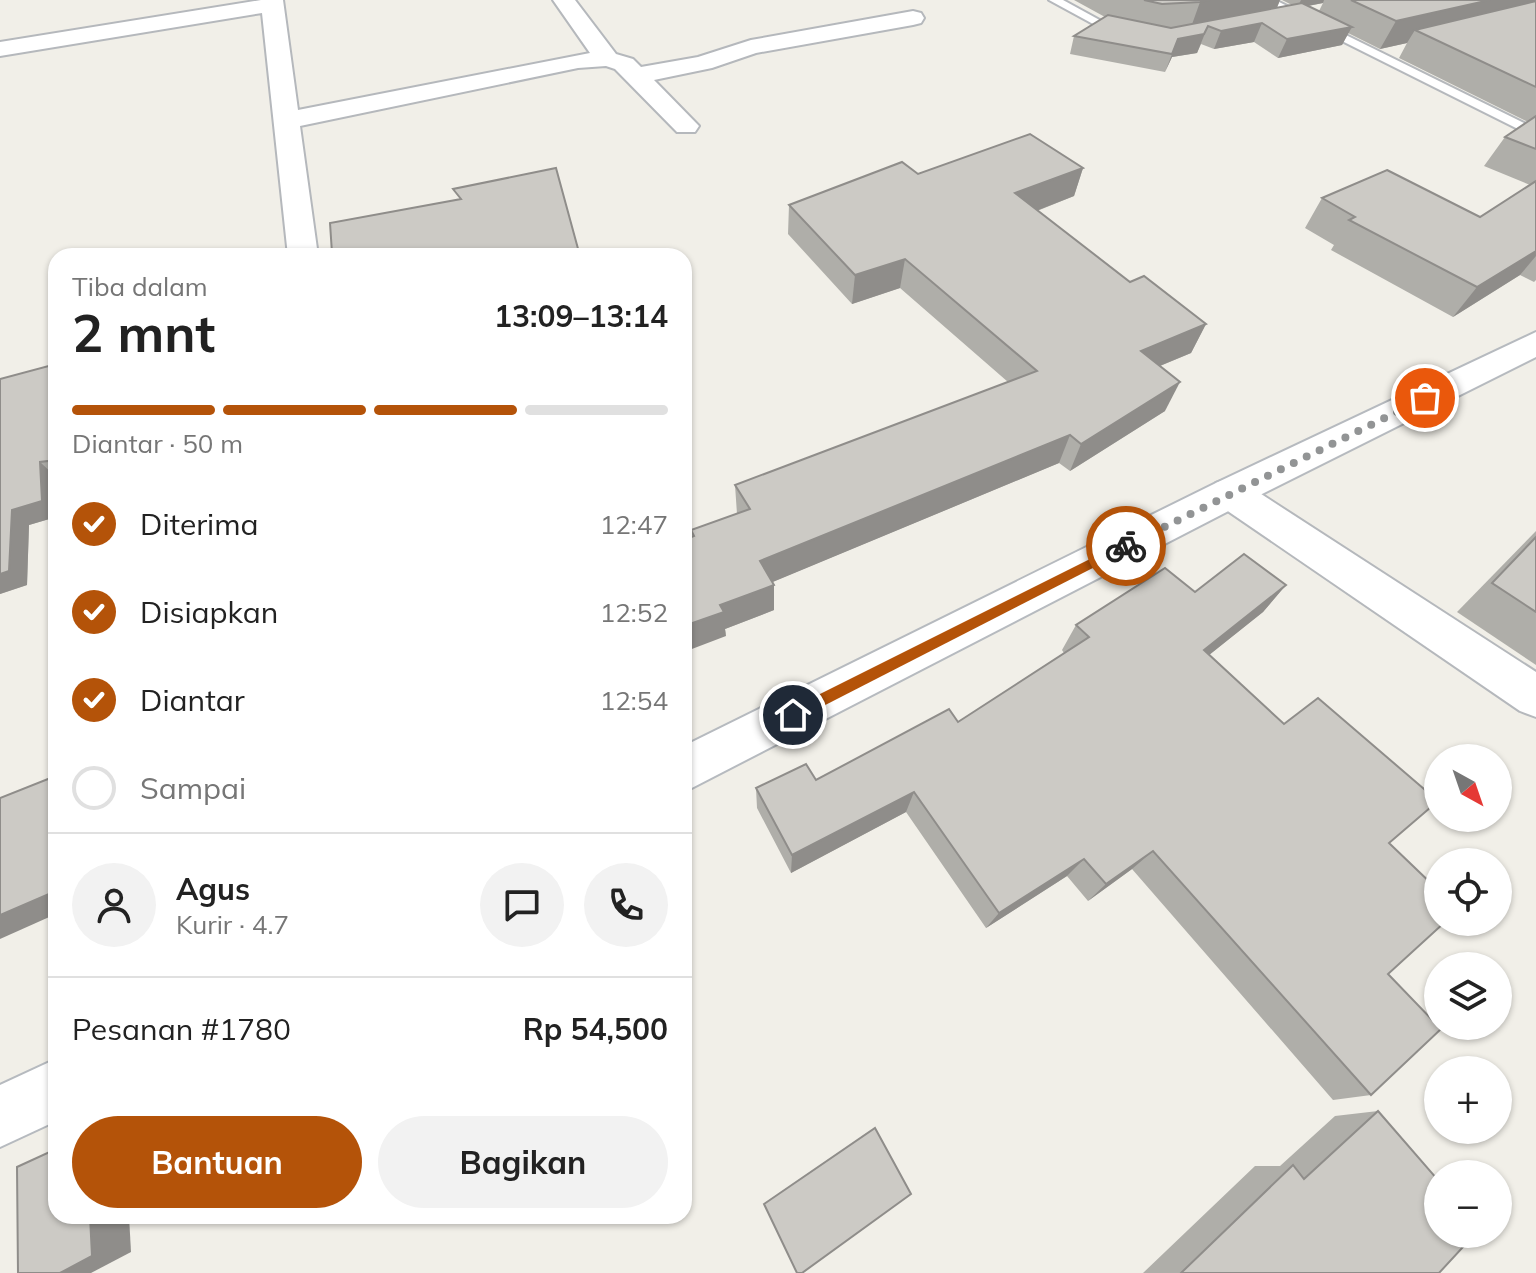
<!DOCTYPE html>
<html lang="id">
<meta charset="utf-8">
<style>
body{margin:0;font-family:Mulish,sans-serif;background:#f2f2f2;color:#222;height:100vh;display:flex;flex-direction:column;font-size:30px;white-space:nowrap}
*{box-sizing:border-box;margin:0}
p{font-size:26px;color:#767676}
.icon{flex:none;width:44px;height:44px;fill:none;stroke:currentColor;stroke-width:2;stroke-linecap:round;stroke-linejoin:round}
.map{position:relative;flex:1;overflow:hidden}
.side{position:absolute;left:48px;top:248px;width:644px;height:976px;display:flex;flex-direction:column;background:#fff;border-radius:24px;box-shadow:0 2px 6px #0004}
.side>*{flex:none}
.needle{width:52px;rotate:140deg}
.fabs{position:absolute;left:1424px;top:744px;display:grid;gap:16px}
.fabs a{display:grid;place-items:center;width:88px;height:88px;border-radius:50%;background:#fff;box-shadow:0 2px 6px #0004;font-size:40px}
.pin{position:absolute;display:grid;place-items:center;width:68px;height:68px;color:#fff;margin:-34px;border:4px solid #fff;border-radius:50%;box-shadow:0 2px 8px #0007}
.courier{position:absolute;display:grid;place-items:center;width:80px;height:80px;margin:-40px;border:6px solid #b45309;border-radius:50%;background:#fff;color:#222;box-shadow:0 2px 10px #0007}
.summary em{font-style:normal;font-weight:700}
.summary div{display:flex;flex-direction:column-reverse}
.summary{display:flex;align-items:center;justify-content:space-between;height:136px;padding:0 24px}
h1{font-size:52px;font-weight:700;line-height:60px}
.bar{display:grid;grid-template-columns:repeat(4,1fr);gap:12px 8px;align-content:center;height:96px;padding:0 24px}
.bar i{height:10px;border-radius:6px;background:#e0e0e0}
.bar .on{background:#b45309}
.bar p{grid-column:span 4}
.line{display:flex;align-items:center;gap:20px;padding:0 24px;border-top:2px solid #e0e0e0}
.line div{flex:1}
.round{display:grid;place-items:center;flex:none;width:84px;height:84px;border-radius:42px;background:#f2f2f2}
ol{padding:0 24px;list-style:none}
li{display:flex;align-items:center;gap:24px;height:88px}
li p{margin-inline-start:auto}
li .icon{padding:8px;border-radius:50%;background:#b45309;color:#fff;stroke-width:4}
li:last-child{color:#767676}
li i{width:44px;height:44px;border:4px solid #e0e0e0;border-radius:50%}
.primary-button{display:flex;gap:16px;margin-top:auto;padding:16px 24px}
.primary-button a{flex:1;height:92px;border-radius:48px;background:#b45309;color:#fff;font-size:32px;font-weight:700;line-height:92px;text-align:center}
.primary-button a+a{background:#f2f2f2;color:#222}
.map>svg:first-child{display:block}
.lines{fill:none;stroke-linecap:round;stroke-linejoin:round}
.lane-casing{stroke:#b5b8bc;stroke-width:4}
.street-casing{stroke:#b5b8bc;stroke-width:4}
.secondary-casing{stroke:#b6babf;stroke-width:4}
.lane{fill:#fff;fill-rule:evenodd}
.street{fill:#fff;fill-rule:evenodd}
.secondary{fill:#fff;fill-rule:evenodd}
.wall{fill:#afaea9;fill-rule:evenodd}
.shaded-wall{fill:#8f8d8a}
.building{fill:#cccac5;stroke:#8f8d8a;stroke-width:2}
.route{fill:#b45309}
.done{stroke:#929495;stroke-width:8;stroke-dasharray:0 14.4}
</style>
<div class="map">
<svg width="1536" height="1273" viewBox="0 0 1536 1273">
<rect width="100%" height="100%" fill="#f1efe8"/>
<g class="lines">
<defs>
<g id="lane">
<path d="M1049,0H1063L1127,35L1117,37Z"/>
<path d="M1260,0H1275L1536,129V138Z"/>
</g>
<g id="street">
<path d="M261,0H283L298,110L590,53L553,0H575L616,54L633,59L641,67L698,57L751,40L913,11L921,13L924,18L921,23L913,25L756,53L712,68L654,80L699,126L695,132H677L615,69L606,66L578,68L300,126L318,256H288L262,13L0,56V42Z"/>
<path d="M1230,478L1244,483L1536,672V717L1520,711L1216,503L1210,493L1216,483Z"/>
</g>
<g id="secondary">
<path d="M1536,332V357L1244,503L684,792V746L1216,483Z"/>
<path d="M56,1059V1121L0,1147V1085Z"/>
</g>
</defs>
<use href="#lane" class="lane-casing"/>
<use href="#street" class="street-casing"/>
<use href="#secondary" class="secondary-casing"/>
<use href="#lane" class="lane"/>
<use href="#street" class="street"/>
<use href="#secondary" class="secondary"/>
</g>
<g class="wall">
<path d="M1074,0H1280L1277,8L1292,5L1282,0H1536V280L1534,282L1520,275L1453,317L1331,250L1334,245L1305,228L1322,198L1480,217L1530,185L1484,166L1505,137L1528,122L1399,58L1407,43L1380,49L1348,33L1342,45L1278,58L1254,42L1214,49L1201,44L1197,53L1172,57L1165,72L1070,54L1074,36L1105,17ZM1323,3L1319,11L1308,6Z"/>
<path d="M1083,168L1074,196L1037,211L1130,282L1206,324L1191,353L1160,366L1165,411L1070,471L1059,463L772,582L774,610L725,629L726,636L692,537L691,530L737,514L735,485L1008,382L900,288L852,304L788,234L789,205L918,174Z"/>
<path d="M56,364V517L29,525L27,585L0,594V379Z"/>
<path d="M1536,531V665L1457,612Z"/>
<path d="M1286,585L1263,612L1209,655L1389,843L1388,974L1371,1095L1333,1100L1132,869L1088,901L1067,876L986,928L906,812L791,873L757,808L756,788L816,780L958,722L1064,653L1062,650L1076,625L1195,592Z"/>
<path d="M1378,1111L1439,1273H1143L1255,1166H1280L1335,1116Z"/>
</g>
<g class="shaded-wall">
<path d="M1210,0H1280L1275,12L1208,26L1197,53L1172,57L1165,72L1178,39L1190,30L1200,2Z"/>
<path d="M1301,0H1324L1323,3L1297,8Z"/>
<path d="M1490,0H1536V13L1415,30L1407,43L1380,49L1396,21Z"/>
<path d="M1262,23L1254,42L1214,49L1221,31Z"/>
<path d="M1352,27L1342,45L1278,58L1287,39Z"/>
<path d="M1083,168L1074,196L1008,222L1015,193Z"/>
<path d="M1536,251V256L1520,275L1453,317L1477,287Z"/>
<path d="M905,259L900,288L852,304L855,275Z"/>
<path d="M1206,324L1191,353L1128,379L1141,351Z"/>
<path d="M1180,382L1165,411L1070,471L1081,444Z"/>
<path d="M1070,435L1059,463L761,587L760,561Z"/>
<path d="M40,462L56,477V517L29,525L27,585L0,594V574L12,510Z"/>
<path d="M774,585V610L725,629L726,636L684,652V626L720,605Z"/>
<path d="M1286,585L1263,612L1184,675L1204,650Z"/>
<path d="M53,777L56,778V853Z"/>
<path d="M914,792L906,812L791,873L792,855Z"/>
<path d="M1153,851L1132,869L1088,901L1106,884Z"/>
<path d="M1084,859L1067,876L986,928L999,913Z"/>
<path d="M56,891V914L0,939V915Z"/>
<path d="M90,1216H129L131,1252L91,1273H60Z"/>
</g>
<g class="building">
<path d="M1144,0H1210L1200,2L1162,4Z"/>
<path d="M1351,0H1490L1396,21Z"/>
<path d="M1536,1V87L1415,30Z"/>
<path d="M1302,3L1352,27L1287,39L1262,23L1221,31L1208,26L1204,34L1178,39L1172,54L1074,36L1108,15L1171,28Z"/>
<path d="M1536,116V149L1505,137Z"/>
<path d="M1030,134L1083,168L1015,193L1130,282L1144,276L1206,324L1141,351L1180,382L1081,444L1070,435L760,561L774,585L720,605L724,612L684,626V540L694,536L691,530L750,509L735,485L1037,371L905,259L855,275L789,205L902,162L918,174Z"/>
<path d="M556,168L580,256H322V255L332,253L330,223L461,199L453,189Z"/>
<path d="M1387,170L1480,217L1536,181V251L1477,287L1349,220L1355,217L1322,198Z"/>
<path d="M56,364V460L40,462L42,501L12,510L9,571L0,574V379Z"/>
<path d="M1536,537V612L1492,583Z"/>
<path d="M1244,554L1286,585L1204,650L1284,724L1318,698L1438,801L1389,843L1438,890V922H1445L1388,974L1441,1029L1371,1095L1153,851L1106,884L1084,859L999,913L914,792L792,855L756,788L806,764L816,780L949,709L958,722L1089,637L1076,625L1165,568L1195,592Z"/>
<path d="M53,777L56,891L0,915V798Z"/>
<path d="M1378,1111L1438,1180V1234H1475L1439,1273H1181L1293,1165L1304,1179Z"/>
<path d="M875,1128L911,1194L802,1273H797L764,1204Z"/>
<path d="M56,1149V1216H90L92,1256L60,1273H18L17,1167Z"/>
</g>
<path class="route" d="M1126,541L1130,543V549L798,719H788V710Z"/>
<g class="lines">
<path class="done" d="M1126,546L1425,398"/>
</g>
</svg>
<div class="fabs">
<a><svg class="needle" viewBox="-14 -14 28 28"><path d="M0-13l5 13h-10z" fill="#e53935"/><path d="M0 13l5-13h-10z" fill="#767676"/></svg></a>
<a><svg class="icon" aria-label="locate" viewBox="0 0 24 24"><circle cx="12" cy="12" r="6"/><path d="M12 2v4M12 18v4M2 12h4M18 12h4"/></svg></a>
<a><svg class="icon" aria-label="layers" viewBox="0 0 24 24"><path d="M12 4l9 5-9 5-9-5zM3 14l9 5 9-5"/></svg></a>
<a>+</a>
<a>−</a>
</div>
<div class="pin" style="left:1425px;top:398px;background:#ea580c"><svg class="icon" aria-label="bag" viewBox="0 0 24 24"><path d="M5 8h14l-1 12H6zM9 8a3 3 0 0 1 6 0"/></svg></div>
<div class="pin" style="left:793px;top:715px;background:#1f2937"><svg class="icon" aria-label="home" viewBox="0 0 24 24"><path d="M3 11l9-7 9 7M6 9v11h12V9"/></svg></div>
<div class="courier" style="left:1126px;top:546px"><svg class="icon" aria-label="bike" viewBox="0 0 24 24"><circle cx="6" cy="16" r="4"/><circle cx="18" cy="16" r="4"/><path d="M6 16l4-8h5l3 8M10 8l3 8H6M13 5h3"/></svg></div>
<section class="side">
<div class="summary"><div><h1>2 mnt</h1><p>Tiba dalam</p></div><em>13:09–13:14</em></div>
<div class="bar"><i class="on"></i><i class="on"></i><i class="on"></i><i></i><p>Diantar · 50 m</p></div>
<ol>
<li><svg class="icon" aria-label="check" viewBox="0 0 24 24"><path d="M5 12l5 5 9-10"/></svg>Diterima<p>12:47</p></li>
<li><svg class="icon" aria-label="check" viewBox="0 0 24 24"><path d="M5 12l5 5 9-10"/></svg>Disiapkan<p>12:52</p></li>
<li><svg class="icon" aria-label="check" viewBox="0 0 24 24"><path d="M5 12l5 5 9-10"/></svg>Diantar<p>12:54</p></li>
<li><i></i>Sampai</li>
</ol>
<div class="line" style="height:144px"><a class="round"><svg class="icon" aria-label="person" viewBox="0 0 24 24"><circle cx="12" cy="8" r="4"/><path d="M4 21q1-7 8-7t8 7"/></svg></a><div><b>Agus</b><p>Kurir · 4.7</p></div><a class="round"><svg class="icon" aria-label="chat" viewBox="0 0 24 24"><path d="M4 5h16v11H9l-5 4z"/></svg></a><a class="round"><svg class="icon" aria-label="phone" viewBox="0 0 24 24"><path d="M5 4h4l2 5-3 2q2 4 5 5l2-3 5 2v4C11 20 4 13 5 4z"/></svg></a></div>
<div class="line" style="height:104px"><div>Pesanan #1780</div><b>Rp 54,500</b></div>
<div class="primary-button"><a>Bantuan</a><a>Bagikan</a></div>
</section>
</div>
